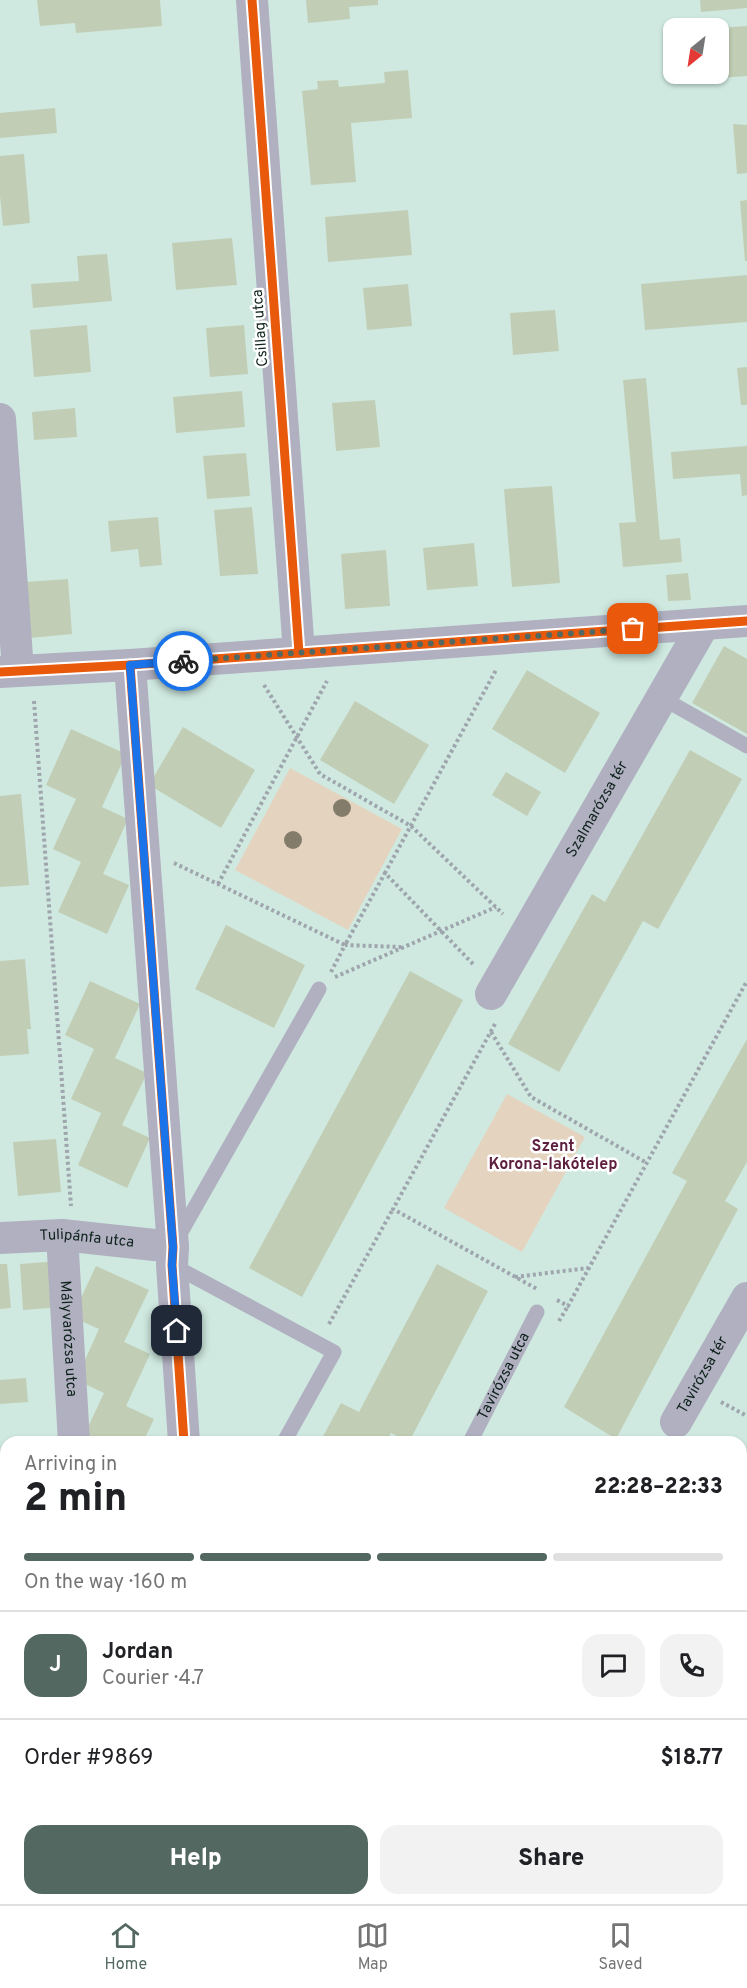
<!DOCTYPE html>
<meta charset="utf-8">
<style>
body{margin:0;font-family:Overpass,sans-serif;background:#f2f2f2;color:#202124;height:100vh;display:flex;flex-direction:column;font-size:22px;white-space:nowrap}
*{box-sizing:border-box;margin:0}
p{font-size:20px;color:#757577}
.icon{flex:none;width:33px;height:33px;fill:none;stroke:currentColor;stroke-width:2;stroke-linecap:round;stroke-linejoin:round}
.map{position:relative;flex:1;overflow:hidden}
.sheet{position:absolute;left:0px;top:1436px;width:747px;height:470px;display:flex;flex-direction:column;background:#fff;border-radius:18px 18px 0 0;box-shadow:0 2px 4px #0004}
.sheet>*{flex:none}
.needle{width:39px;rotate:210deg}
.buttons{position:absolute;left:663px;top:18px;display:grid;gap:12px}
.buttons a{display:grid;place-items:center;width:66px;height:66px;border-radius:12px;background:#fff;box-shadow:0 2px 4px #0004;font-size:30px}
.pin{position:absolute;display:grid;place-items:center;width:51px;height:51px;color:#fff;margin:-26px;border-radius:12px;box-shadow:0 3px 9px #0006}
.courier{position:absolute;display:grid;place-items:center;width:60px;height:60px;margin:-30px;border:4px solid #1a73e8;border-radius:50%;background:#fff;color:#222;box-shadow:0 2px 8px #0007}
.headline em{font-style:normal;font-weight:800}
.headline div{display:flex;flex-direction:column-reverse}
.headline{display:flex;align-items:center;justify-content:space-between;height:102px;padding:0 24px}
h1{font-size:39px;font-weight:800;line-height:45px}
.bar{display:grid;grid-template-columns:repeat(4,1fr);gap:9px 6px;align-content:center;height:72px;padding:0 24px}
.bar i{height:8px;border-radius:4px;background:#e0e0e0}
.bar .on{background:#526861}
.bar p{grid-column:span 4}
.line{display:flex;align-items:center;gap:15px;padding:0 24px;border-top:2px solid #e0e0e0}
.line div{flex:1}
.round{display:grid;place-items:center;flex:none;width:63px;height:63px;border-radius:18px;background:#f2f2f2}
.cta{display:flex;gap:12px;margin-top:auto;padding:12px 24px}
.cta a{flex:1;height:69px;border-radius:18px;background:#526861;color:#fff;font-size:24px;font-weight:800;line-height:69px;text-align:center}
.cta a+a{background:#f2f2f2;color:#202124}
.tabs{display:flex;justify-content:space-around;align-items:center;height:84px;border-top:2px solid #e0e0e0;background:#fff;font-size:16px;color:#757577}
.tabs a{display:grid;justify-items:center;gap:3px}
.tabs .on{color:#526861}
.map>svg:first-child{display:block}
.green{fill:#e4d4bf}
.building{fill:#c1ceb5}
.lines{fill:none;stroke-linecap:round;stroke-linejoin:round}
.path{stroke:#9fa5ad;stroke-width:4;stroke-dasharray:3 3;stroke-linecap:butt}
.lane{stroke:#b0b0c1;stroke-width:15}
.street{stroke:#b0b0c1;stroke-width:32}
.cycleway-casing{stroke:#fff;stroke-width:13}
.cycleway{stroke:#e8590c;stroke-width:9}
.tree{fill:#847c6a}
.done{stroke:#526861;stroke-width:6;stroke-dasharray:0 10.8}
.route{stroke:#1a73e8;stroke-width:8}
.labels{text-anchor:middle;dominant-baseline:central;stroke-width:5;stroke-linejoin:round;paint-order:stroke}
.street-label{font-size:15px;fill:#0f221c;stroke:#fff}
.neighbourhood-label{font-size:16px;font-weight:bold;fill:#5e1f3f;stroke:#fff}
</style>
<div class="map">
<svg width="747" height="1904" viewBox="0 0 747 1904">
<rect width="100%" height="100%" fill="#cfe9e0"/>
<g class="green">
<path d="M290,768L402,829L348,930L235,870Z"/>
<path d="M507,1094L585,1137L522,1252L444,1208Z"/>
</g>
<g class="building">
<path d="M37,0H160L162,26L76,33L75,23L40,26Z"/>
<path d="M306,0H378V5L349,7L350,19L308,23Z"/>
<path d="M700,0H747V8L701,12Z"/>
<path d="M747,26V76L706,79V74H718V28Z"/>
<path d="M408,70L412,118L351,123L356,182L311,185L302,91L318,89L317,81L338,80L339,87L385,83L384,72Z"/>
<path d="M55,108L57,133L0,138V113Z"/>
<path d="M733,124L747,125V173L737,174Z"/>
<path d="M24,154L30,223L3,226L0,196V156Z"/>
<path d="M747,200V261H745L740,201Z"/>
<path d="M408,210L412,255L328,262L325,217Z"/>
<path d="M232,238L237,285L176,290L172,243Z"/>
<path d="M107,254L112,301L33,308L31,284L79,281L77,256Z"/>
<path d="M747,275V322L645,330L641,284Z"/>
<path d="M408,284L412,326L367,330L363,288Z"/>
<path d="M555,310L559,351L513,355L510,313Z"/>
<path d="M87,325L91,372L34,377L30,330Z"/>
<path d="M244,325L248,374L210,377L206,328Z"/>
<path d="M747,367V405H741L737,368Z"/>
<path d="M646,378L660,540L680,538L682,562L623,567L619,523L636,522L623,380Z"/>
<path d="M242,391L245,427L176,433L173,397Z"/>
<path d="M375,400L380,447L336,451L332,403Z"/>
<path d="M75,408L77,437L34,440L32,412Z"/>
<path d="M747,446V495L742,496L740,474L673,479L671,452Z"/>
<path d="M246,453L250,496L207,499L203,456Z"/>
<path d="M552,486L560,583L512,587L504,489Z"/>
<path d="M252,507L258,574L220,576L214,510Z"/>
<path d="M158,517L162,565L140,567L138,549L111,552L108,521Z"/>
<path d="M474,543L478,586L427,590L423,548Z"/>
<path d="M386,550L390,606L345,609L341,554Z"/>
<path d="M688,573L691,600L668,601L666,575Z"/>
<path d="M68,579L72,634L30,638L25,582Z"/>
<path d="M724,646L747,659V734L692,703Z"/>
<path d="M527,670L600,713L565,773L492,729Z"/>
<path d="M355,701L429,745L394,804L320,760Z"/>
<path d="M183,727L255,770L221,828L149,785Z"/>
<path d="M71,729L126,754L102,807L128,819L103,874L129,885L107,934L58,912L81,862L53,849L76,799L46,785Z"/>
<path d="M690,750L742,779L658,929L643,921L559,1072L508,1044L592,894L605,902Z"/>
<path d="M506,772L541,792L527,816L492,795Z"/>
<path d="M21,794L29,885L0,887V796Z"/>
<path d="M226,925L305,965L274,1028L195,989Z"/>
<path d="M25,959L31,1029H27L29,1054L0,1056V961Z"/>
<path d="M410,971L463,1000L302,1297L249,1268Z"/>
<path d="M90,981L140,1004L115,1058L147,1073L122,1125L150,1138L127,1188L78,1165L101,1113L71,1099L94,1049L65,1035Z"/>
<path d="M747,1039V1162L725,1201L738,1209L616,1439L564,1407L687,1181L672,1173Z"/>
<path d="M56,1139L61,1192L18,1196L13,1142Z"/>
<path d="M60,1261L63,1307L23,1310L20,1264Z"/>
<path d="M0,1264H7L11,1308L0,1309Z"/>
<path d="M437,1264L488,1291L409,1442L391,1433L386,1442H320L341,1403L359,1412Z"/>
<path d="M96,1266L149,1290L124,1342L150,1354L126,1406L154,1419L143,1442H81L104,1393L76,1380L99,1329L72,1317Z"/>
<path d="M26,1378L28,1402L0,1404V1380Z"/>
<path d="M741,1486L747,1489V1565L741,1562Z"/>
<path d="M0,1698H2L6,1749L0,1759Z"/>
<path d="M741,1729H747V1793L741,1794Z"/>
<path d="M0,1819H6V1875L0,1876Z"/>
<rect x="114" y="1899" width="42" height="5"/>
</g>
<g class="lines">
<g class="path">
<path d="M264,685L320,774L411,826L503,914"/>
<path d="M34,701L71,1206"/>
<path d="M174,863L345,945L385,873"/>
<path d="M218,884L327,681"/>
<path d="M473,964L385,873L496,670"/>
<path d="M331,972L345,945L401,947"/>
<path d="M335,977L496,907"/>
<path d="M495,1024L393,1209L537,1289"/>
<path d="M491,1032L531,1097L647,1163"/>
<path d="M515,1277L588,1268"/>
<path d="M557,1300L568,1306L747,981"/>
<path d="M559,1321L568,1306"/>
<path d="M329,1324L393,1209"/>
<path d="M721,1402L747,1416"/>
</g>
<g class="lane">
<path d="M662,698L747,746"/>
<path d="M177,1239L319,989"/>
<path d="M172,1265L334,1352L284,1442"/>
<path id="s1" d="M470,1442L537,1312"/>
</g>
<g class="street">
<path d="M252,0L299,653"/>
<path d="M0,419L18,671"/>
<path d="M130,665L173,1247L172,1265L184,1442"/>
<path d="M0,672L130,665L747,621"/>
<path id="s2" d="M491,994L704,624"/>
<path id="s3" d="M62,1235L74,1442"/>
<path id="s4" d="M0,1238L62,1235L173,1247"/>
<path id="s5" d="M676,1422L747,1298"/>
<path d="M741,1611L747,1610"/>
<path d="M0,1654L6,1653"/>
</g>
<defs>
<g id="cycleway">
<path d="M252,0L299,653"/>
<path d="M130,665L173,1247L172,1265L184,1442"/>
<path d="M0,672L130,665L747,621"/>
</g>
</defs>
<use href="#cycleway" class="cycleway-casing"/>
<use href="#cycleway" class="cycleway"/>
</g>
<g class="tree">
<circle cx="342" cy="808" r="9"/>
<circle cx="293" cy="840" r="9"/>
</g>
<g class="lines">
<path class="done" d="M183,661L633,629"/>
<path class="route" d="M177,1331L172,1265L173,1247L130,665L183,661"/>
</g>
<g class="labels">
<g class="street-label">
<text transform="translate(261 328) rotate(-94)">Csillag utca</text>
<text stroke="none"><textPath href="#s2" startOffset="213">Szalmarózsa tér</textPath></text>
<text stroke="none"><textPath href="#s4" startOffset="87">Tulipánfa utca</textPath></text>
<text stroke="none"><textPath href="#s3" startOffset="104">Mályvarózsa utca</textPath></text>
<text stroke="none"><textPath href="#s5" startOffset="54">Tavirózsa tér</textPath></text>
<text stroke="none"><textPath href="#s1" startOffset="74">Tavirózsa utca</textPath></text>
</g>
<g class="neighbourhood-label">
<text x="553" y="1147">Szent<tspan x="553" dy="18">Korona-lakótelep</tspan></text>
</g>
</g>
</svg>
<div class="buttons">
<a><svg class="needle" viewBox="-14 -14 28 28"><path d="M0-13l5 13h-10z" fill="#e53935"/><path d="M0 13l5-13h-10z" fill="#757577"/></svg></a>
</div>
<div class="pin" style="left:633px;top:629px;background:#ea580c"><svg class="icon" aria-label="bag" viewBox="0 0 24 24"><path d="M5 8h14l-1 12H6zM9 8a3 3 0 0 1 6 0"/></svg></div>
<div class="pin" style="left:177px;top:1331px;background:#1f2937"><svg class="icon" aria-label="home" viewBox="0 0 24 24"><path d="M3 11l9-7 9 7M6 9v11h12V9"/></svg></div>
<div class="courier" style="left:183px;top:661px"><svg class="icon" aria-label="bike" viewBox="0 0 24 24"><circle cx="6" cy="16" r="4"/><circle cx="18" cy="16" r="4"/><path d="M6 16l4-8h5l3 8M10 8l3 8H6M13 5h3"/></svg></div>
<section class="sheet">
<div class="headline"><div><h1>2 min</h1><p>Arriving in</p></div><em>22:28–22:33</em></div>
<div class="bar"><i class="on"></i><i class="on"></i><i class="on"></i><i></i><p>On the way · 160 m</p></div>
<div class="line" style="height:108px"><b class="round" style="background:#526861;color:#fff">J</b><div><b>Jordan</b><p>Courier · 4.7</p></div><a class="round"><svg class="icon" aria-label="chat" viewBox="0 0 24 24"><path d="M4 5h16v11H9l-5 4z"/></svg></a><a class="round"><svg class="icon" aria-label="phone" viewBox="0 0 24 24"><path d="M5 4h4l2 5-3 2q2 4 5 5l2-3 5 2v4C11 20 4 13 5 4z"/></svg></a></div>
<div class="line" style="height:78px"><div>Order #9869</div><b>$18.77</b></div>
<div class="cta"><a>Help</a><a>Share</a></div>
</section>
</div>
<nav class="tabs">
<a class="on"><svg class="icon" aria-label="home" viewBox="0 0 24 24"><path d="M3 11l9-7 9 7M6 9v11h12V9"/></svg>Home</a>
<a><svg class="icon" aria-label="map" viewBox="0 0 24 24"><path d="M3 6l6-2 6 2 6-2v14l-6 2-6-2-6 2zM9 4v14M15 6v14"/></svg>Map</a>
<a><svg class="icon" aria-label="saved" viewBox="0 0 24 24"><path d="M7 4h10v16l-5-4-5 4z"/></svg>Saved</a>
</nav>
